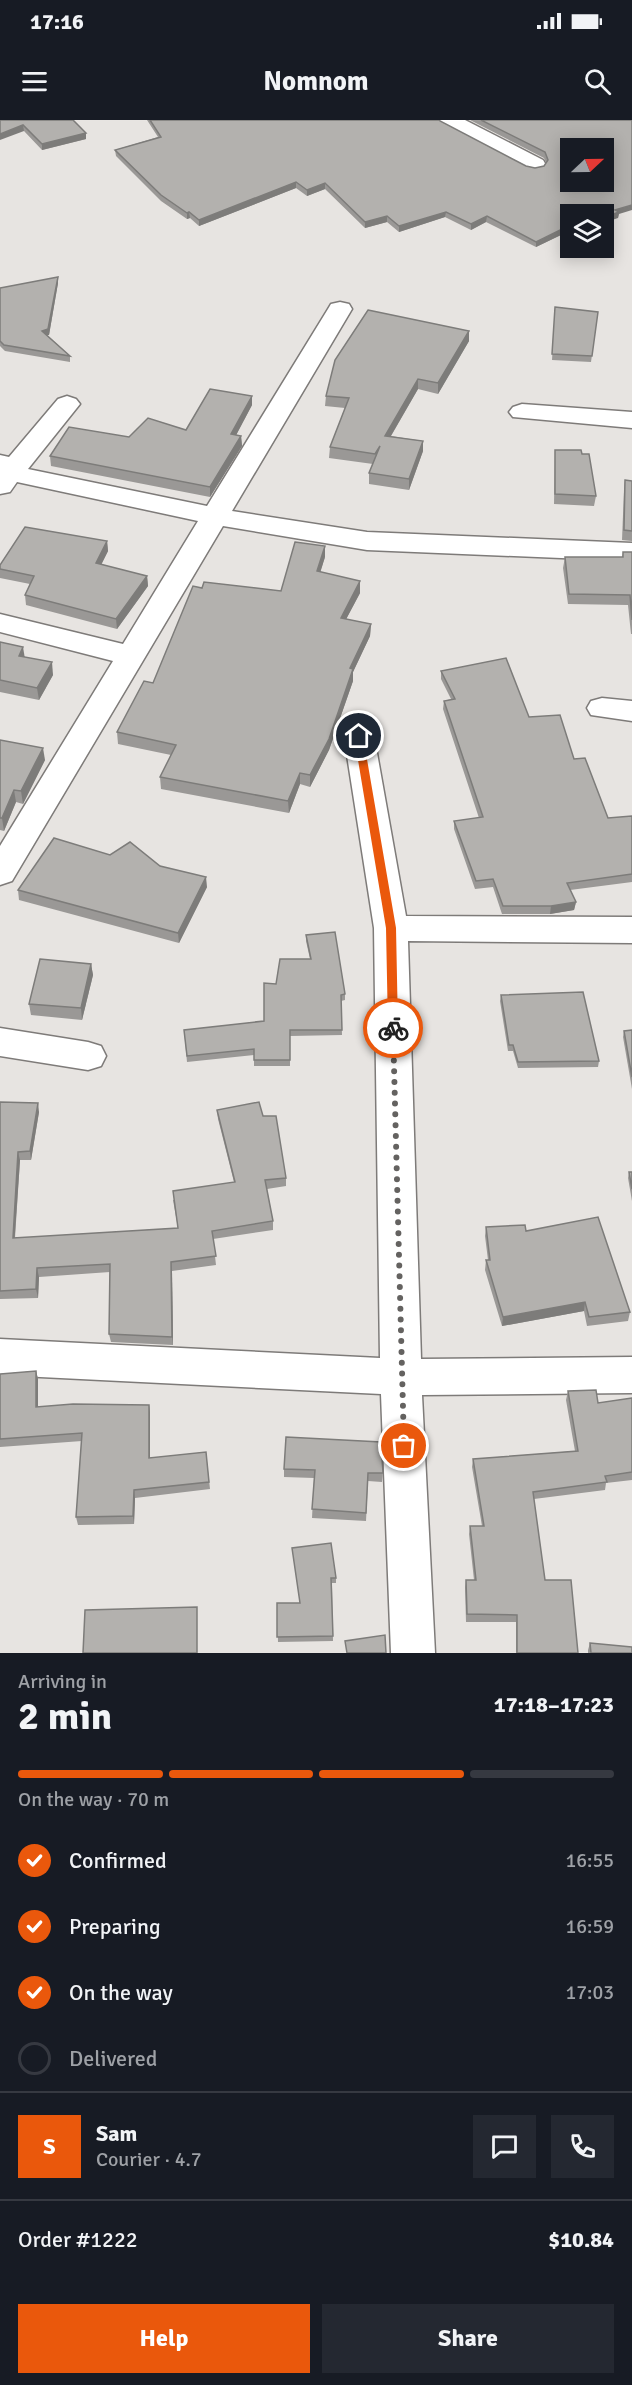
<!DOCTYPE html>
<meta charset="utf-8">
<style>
body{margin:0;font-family:Signika,sans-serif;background:#242831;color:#f1f3f6;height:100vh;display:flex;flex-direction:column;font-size:22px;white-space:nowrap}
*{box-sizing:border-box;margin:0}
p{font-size:20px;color:#9ea1a6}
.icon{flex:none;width:33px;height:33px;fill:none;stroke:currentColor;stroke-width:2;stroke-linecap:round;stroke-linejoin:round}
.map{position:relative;height:1533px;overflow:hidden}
.details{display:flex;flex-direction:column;background:#171b24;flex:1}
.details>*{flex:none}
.needle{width:39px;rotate:68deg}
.controls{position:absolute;left:560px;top:18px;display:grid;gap:12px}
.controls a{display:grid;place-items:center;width:54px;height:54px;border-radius:0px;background:#171b24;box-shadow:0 3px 15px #0003;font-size:30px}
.pin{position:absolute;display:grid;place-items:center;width:51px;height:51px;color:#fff;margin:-26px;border:3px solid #fff;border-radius:50%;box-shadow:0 2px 6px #0007}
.courier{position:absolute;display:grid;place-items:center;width:60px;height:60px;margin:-30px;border:4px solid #ea580c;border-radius:50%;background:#fff;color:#222;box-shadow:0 2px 8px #0007}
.headline em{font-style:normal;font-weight:700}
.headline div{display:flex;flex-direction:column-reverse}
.headline{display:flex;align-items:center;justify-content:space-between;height:102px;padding:0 18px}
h1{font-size:39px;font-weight:700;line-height:45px}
.bar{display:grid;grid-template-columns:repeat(4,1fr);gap:9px 6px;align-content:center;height:72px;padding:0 18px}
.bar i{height:8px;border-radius:4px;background:#363941}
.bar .on{background:#ea580c}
.bar p{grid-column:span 4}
.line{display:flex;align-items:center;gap:15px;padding:0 18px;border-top:2px solid #363941}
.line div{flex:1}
.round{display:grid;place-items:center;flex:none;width:63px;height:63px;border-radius:0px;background:#242831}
ol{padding:0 18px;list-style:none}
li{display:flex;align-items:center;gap:18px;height:66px}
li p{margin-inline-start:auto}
li .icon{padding:6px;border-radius:50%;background:#ea580c;color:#fff;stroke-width:4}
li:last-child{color:#9ea1a6}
li i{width:33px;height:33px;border:3px solid #363941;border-radius:50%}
.primary-button{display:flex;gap:12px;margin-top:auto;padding:12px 18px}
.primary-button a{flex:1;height:69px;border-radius:0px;background:#ea580c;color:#fff;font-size:24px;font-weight:700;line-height:69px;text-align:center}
.primary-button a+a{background:#242831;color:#f1f3f6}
.status{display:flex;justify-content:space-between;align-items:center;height:42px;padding:0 30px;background:#171b24;direction:ltr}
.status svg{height:16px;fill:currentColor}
header{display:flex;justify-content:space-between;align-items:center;height:78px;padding:0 18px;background:#171b24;font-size:27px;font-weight:700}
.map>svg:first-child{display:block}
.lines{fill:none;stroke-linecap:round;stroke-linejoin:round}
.minor-casing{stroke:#7e7b79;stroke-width:3}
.minor{fill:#fff;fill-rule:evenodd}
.wall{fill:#9a9896}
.shaded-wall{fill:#7d7c7a}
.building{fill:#b3b1ae;stroke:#7d7c7a;stroke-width:1.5;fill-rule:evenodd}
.route{fill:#ea580c}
.done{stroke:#646260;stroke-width:6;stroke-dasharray:0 10.8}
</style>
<div class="status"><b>17:16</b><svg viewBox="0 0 49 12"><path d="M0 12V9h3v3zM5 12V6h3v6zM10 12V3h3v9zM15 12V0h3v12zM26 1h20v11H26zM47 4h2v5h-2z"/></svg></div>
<header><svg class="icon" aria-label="menu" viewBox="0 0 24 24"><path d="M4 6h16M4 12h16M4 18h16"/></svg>Nomnom<svg class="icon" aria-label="search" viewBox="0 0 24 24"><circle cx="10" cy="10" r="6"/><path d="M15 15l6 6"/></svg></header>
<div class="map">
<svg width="632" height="1533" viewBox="0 0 632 1533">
<rect width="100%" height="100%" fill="#e7e4e1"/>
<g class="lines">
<defs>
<g id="minor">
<path d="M438,0H465L543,40L546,45L543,50L535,52L527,50L441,5Z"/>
<path d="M340,182L349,184L352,189L232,391L367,412L632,423V441L367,430L223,406L12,761L0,765V726L113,541L0,512V494L123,524L198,401L17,362L10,372L0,374V335L9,337L58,279L67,276L76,279L80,284L28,349L207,386L328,189L331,184Z"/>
<path d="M522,284L632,292V308L513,297L509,292L513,287Z"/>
<path d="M602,578L632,581V601L591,595L587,588L591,581Z"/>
<path d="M359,606L370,609L374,616L406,796L632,797V823L408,821L421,1239L632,1237V1273L422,1275L435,1533H391L381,1274L0,1255V1219L380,1238L374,808L344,616L348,609Z"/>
<path d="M0,908L88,922L101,926L106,936L101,946L88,950L0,936Z"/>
</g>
</defs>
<use href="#minor" class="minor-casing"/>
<use href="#minor" class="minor"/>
</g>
<g class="wall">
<path d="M0,0L86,13V19L42,30L24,11Z"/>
<path d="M147,0H439L440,1L526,46L535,48L544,46L546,43L544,38L470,0H632L618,98L570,94V114L566,116L563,114L536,127L486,102L471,110L445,97L399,112L387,102L365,108L325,69L307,76L296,68L199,106L190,98L187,99L161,81L116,36L115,30L158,17Z"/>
<path d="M58,163L49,215H47L70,236V242L5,231L0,226V168Z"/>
<path d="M555,187L598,192L591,242L552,240Z"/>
<path d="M469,211V221L438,274L418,269L391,316L423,321V331L409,370L369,364V353L373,344L329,338L330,327L345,288L325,286L326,276Z"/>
<path d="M252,276V285L236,315L241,316L242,326L210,377L51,346L50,336L129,317L186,310Z"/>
<path d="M555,330L582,334L596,376L594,386L554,384Z"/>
<path d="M625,360L632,361V421L622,420L624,370Z"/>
<path d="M107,421L108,431L101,445L147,456L148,466L117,509L26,485L25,475L30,464L0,458V445Z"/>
<path d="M623,432H632V514H631L628,485L568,484L563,448L565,437H622Z"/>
<path d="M325,437L320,452L360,461V473L346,499L371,504L370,516L353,552V561L329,630L310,667L300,664L289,693L161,669L160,657L171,635L118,624L117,612L153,563L202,468L281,471Z"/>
<path d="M0,522L53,555L39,580L0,572Z"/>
<path d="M441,551L529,597L574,639L608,698L632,696V762L570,770L576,782L574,790L550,794H502L493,767L475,769L454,709V701L479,698L443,589L444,581L451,579L441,559Z"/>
<path d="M0,620L45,640L23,684L16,682L4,711L0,710Z"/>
<path d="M110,735L160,746L207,767L179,823L19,780L18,770Z"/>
<path d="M306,815L345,874V880L341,881L342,915L290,916V946H254V935L187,942L184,910L264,901L276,864L310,839L306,821Z"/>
<path d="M91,844L93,855L82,900L31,895L29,884Z"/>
<path d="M501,875L599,941L598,947L518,948L513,931H508L500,881Z"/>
<path d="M632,910V969L623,917L624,911Z"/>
<path d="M0,982L39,992L31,1040H20L15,1118L178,1108L173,1080L234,1062L218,999L217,990L263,996L286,1058V1066L267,1069L273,1101V1110L213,1119L216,1145L172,1151L173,1225L111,1222L109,1214L110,1152L39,1157L38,1178L0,1179Z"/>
<path d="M629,1052H632V1081L628,1058Z"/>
<path d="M486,1107L526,1111L630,1192L628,1201L587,1206L584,1191L502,1206L485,1150L486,1140H488L485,1116Z"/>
<path d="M36,1251L38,1259V1287L149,1285L150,1293V1338L206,1332L210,1369L135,1378L134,1404L78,1405L76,1397L82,1321L0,1327V1254Z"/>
<path d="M568,1271L598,1283L632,1278V1360L606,1363L605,1370L534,1379L545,1460L578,1533H516V1502H466L465,1467L466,1460H474L469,1414L470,1406H482L472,1347L473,1339L575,1331L566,1280Z"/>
<path d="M284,1349L383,1353L382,1362L368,1361L366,1401L312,1398L314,1358L284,1357Z"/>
<path d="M292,1428L336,1458V1463H332L333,1521L278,1522L277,1483H300Z"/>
<path d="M590,1523L632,1533H588V1530Z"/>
</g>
<g class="shaded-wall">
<path d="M23,5L24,11L0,20V14Z"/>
<path d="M86,13V19L42,30V24Z"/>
<path d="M296,62V68L199,106V100Z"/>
<path d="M325,63V69L307,76V70Z"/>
<path d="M632,85V90L619,94L618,98L603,103V98L615,90Z"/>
<path d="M189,92L190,98L187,99V93Z"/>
<path d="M446,92L445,97L399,112V106Z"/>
<path d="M387,96V102L365,108V102Z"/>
<path d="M487,96L486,102L471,110V104Z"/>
<path d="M564,108L563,114L536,127V122Z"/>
<path d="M570,109V114L566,116L567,110Z"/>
<path d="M58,157V163L49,215L43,216L42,211Z"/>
<path d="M469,211V221L438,274V263Z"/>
<path d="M418,259V269L385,326V316Z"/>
<path d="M252,276V285L232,323L231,314Z"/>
<path d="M241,316L242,326L210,377V367Z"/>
<path d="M423,321V331L409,370V359Z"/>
<path d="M107,421L108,431L97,453L96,443Z"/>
<path d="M325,426V437L317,463V451Z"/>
<path d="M147,456L148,466L117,509L116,499Z"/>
<path d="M360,461V473L341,509V498Z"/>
<path d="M371,504L370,516L353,552V561L329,630L310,667V655L350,548Z"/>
<path d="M23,527L25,539L19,536Z"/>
<path d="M52,542L53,555L39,580L37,568Z"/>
<path d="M43,628L45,640L23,684L21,671Z"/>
<path d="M300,653V664L289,693L288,681Z"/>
<path d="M14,670L16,682L4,711L2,698Z"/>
<path d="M206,757L207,767L179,823L178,813Z"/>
<path d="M576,782L574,790L550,794L551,786Z"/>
<path d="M91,844L93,855L82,900L81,888Z"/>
<path d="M38,983L39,992L31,1040L30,1031Z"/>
<path d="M18,1032L20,1040L14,1127L13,1118Z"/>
<path d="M171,1142L172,1151L173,1225L172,1217Z"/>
<path d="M37,1148L39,1157L38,1178L36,1169Z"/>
<path d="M585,1182L584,1191L502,1206L503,1197Z"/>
<path d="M36,1251L38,1259V1295L36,1287Z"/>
<path d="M149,1285L150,1293V1346L149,1338Z"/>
<path d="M134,1370L135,1378L134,1404L133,1396Z"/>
</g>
<g class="building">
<path d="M0,0H73L86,13L42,24L23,5L0,14Z"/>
<path d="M150,0H439L440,1L526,46L535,48L544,46L548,40L545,32L481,0H632V85L615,90L619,92L603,98V94H570V109L567,110L564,108L536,122L487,96L471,104L446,92L399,106L387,96L365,102L325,63L307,70L296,62L199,100L189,92L187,93L161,75L115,30L161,17ZM570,28H603V62H570Z"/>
<path d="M58,157L48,209L42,211L70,236L4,225L0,221V168Z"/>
<path d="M555,187L598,192L592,236L552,234Z"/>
<path d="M368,190L469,211L438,263L418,259L385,316L423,321L409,359L369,353L380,326L375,334L330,327L349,278L326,276L335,240Z"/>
<path d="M210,269L252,276L231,314L241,316L210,367L50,336L69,307L129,317L148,298L186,310Z"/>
<path d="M555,330H581L582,334H589L596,376L555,374Z"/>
<path d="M625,360L632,361V411L624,410Z"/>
<path d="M25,407L107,421L96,443L147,456L116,499L25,475L34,456L0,449V445Z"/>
<path d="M295,422L325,426L317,451L360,461L341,498L371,504L350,548L353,549L329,619L310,655L300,653L288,681L160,657L176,625L117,612L144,561L153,563L193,466L202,468L204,462L281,471Z"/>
<path d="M623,432H632V500L630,475L569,474L565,437H623Z"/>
<path d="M0,522L23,527L19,536L52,542L37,568L0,560Z"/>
<path d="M506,538L529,597L560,595L574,639L585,638L608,698L632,696V754L567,763L576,782L551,786H503L493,759L476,761L454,701L483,697L444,581L455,579L441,551Z"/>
<path d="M0,620L43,628L21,671L14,670L2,698H0Z"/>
<path d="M54,718L110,735L130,722L160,746L206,757L178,813L18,770Z"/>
<path d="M335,812L345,874L341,875L342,910H290V940H254V929L187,936L184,910L264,901V863L276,864L280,839H311L306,815Z"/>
<path d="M40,839L91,844L81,888L29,884Z"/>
<path d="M583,872L599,941L518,942L513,925H509L501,875Z"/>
<path d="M632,910V957L624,911Z"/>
<path d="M0,982L38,983L30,1031L18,1032L13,1118L178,1108L173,1071L235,1062L217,990L259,982L263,996H276L286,1058L265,1060L273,1101L212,1111L216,1136L171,1142L172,1217L109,1214L110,1144L37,1148L36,1169L0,1171Z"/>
<path d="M629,1052H632V1069Z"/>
<path d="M598,1097L630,1192L589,1197L585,1182L503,1197L486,1140H490L486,1107L525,1105L526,1111Z"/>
<path d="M36,1251V1287L73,1284L149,1285V1338L206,1332L209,1362L134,1370L133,1396L76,1397L82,1313L0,1319V1254Z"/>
<path d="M596,1270L598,1283L632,1278V1352L605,1356L607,1362L533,1372L545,1460H571L578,1533H517V1495L467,1494L466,1460H476L470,1406H484L473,1339L578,1331L568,1271Z"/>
<path d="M286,1317L381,1322L383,1353H368L366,1393L312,1389L315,1350L284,1349Z"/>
<path d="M331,1423L336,1458H331L333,1516L277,1517V1483H300L292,1428Z"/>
<path d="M197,1487V1533H83L85,1490Z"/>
<path d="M385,1515L386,1533H347L345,1521Z"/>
<path d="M590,1523L632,1527V1533H591Z"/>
</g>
<path class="route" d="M359,613L363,616L396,808L398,908L393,912L388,908L386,808L354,616Z"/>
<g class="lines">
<path class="done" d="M393,908L404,1326"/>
</g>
</svg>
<div class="controls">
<a><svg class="needle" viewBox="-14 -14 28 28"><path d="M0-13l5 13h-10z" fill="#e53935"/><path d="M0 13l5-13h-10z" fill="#9ea1a6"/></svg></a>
<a><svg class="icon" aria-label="layers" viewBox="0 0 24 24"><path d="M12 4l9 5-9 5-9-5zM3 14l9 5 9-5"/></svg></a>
</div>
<div class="pin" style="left:404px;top:1326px;background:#ea580c"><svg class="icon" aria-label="bag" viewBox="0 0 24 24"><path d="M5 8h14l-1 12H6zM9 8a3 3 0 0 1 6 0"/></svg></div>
<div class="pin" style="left:359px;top:616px;background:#1f2937"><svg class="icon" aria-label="home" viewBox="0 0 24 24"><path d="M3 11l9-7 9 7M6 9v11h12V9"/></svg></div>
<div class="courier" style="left:393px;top:908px"><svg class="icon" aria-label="bike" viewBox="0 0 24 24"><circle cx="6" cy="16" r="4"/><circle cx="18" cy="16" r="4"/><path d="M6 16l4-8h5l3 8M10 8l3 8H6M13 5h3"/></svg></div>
</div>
<section class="details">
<div class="headline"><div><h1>2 min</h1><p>Arriving in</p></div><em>17:18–17:23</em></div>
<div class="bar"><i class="on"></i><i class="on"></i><i class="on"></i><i></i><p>On the way · 70 m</p></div>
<ol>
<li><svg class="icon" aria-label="check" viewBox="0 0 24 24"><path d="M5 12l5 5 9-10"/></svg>Confirmed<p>16:55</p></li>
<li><svg class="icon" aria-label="check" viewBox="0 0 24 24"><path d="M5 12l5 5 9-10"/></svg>Preparing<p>16:59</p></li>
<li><svg class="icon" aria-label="check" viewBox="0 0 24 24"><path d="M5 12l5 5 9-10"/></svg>On the way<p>17:03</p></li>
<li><i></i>Delivered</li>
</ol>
<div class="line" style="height:108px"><b class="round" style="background:#ea580c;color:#fff">S</b><div><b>Sam</b><p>Courier · 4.7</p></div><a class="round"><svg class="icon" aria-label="chat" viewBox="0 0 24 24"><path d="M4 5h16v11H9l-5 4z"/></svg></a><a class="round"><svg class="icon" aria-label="phone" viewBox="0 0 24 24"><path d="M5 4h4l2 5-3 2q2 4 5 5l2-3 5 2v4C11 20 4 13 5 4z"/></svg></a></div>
<div class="line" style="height:78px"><div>Order #1222</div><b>$10.84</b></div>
<div class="primary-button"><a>Help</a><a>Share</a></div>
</section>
